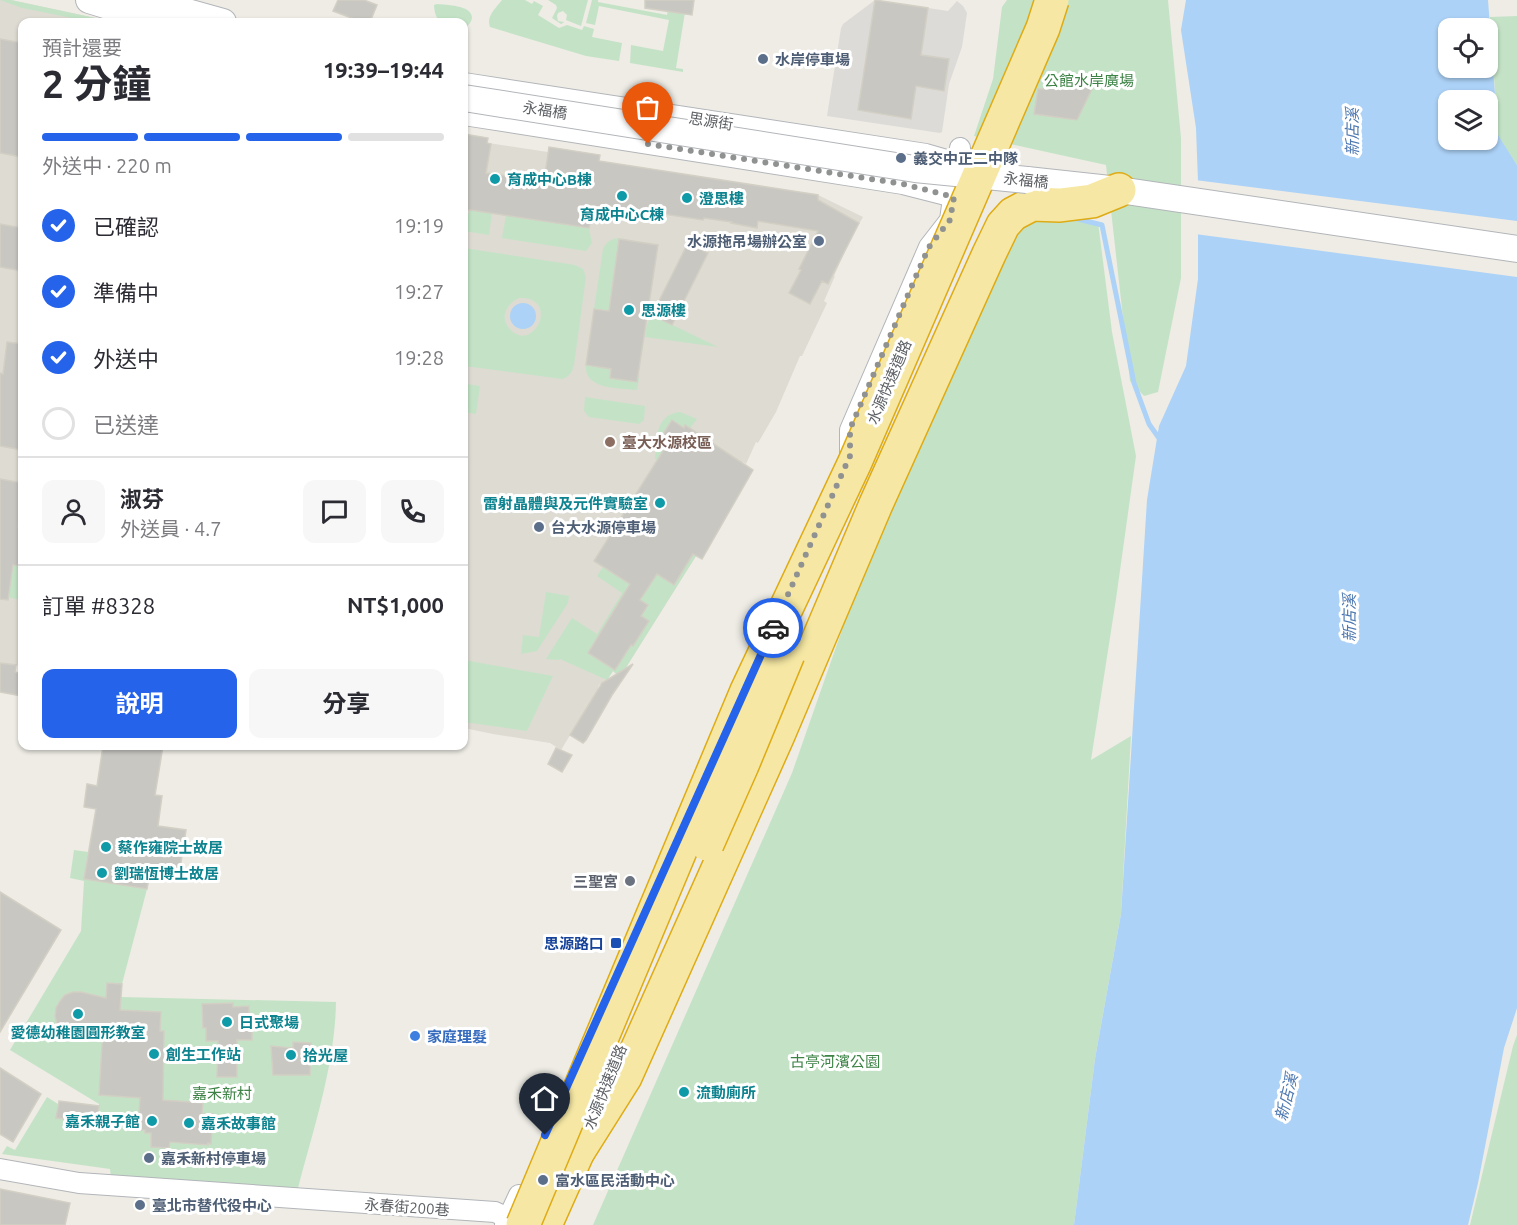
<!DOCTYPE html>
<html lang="zh-TW">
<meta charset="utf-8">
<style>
body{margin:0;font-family:Ubuntu,"Noto Sans TC",sans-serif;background:#f7f7f7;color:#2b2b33;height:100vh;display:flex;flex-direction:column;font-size:22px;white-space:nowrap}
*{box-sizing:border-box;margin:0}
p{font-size:20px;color:#7c7c81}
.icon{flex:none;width:33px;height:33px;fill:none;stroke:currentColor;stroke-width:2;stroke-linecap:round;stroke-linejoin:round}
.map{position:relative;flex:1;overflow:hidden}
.sheet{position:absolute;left:18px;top:18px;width:450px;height:732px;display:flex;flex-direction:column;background:#fff;border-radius:12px;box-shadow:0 2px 4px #0004}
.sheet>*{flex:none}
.controls{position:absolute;left:1438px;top:18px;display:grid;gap:12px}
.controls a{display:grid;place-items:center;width:60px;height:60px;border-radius:12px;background:#fff;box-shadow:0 2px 4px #0004;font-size:30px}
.pin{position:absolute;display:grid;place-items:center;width:51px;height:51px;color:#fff;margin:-62px -26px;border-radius:50% 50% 50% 0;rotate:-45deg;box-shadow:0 0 6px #0007}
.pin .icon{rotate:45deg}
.courier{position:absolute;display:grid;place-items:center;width:60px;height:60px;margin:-30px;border:4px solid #2563eb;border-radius:50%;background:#fff;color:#222;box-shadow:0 2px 8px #0007}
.overview em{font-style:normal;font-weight:700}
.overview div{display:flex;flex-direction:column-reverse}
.overview{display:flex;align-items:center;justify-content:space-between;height:102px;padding:0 24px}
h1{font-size:39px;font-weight:700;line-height:45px}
.bar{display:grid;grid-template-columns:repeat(4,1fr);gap:9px 6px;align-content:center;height:72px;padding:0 24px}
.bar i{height:8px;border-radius:4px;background:#e1e1e2}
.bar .selected{background:#2563eb}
.bar p{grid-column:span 4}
.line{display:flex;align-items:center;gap:15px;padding:0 24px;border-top:2px solid #e1e1e2}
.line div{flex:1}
.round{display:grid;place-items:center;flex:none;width:63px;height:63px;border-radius:12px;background:#f7f7f7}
ol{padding:0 24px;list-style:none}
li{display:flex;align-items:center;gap:18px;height:66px}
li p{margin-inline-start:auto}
li .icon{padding:6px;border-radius:50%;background:#2563eb;color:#fff;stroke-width:4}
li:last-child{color:#7c7c81}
li i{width:33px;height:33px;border:3px solid #e1e1e2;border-radius:50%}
.cta{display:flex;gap:12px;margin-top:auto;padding:12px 24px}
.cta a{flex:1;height:69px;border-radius:12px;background:#2563eb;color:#fff;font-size:24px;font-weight:700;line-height:69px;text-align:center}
.cta a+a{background:#f7f7f7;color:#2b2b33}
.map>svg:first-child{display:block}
.industrial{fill:#dddbd7}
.education{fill:#dedbd3}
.green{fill:#c4e3c6;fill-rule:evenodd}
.water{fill:#acd2f7;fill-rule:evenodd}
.pier{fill:#eeece5}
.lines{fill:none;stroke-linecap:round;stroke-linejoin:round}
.stream{stroke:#acd2f7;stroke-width:5}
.building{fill:#c9c7c2;stroke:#d2cfc4;stroke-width:1.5}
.minor-casing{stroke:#b2b5b9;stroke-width:22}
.tertiary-casing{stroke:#b2b5b9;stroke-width:28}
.trunk-casing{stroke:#dfab14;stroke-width:36}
.minor{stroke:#fff;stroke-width:20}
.tertiary{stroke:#fff;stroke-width:26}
.trunk{stroke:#f6e8a4;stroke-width:33}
.tertiary-bridge-casing{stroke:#b2b5b9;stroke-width:28;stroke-linecap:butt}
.trunk-bridge-casing{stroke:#dfab14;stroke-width:36;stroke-linecap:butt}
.tertiary-bridge{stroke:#fff;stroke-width:26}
.trunk-bridge{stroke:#f6e8a4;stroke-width:33}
.done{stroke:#909191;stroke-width:6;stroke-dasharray:0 10.8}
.route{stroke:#2563eb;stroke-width:8}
.service-dot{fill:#5c6f8a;stroke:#fff;stroke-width:2}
.culture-dot{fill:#0f9aa8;stroke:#fff;stroke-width:2}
.education-dot{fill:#8d6e63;stroke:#fff;stroke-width:2}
.worship-dot{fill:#6b7280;stroke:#fff;stroke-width:2}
.transit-dot{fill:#1a4fb4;stroke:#fff;stroke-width:2}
.shop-dot{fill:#3f7fe0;stroke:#fff;stroke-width:2}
.labels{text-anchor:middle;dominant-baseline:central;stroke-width:6;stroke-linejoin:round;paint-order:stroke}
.service-label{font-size:15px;font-weight:bold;fill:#4e5e75;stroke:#fff;text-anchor:start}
.park-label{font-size:15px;fill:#3d8345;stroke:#fff}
.street-label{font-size:15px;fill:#5d6064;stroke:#fff}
.culture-label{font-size:15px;font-weight:bold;fill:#0d838f;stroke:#fff;text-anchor:start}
.education-label{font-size:15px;font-weight:bold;fill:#785e54;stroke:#fff;text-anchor:start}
.worship-label{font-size:15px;font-weight:bold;fill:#5b616d;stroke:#fff;text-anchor:end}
.transit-label{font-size:15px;font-weight:bold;fill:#164399;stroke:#fff;text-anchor:end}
.shop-label{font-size:15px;font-weight:bold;fill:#366cbe;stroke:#fff;text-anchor:start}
.water-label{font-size:16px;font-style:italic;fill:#4d78b1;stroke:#fff}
</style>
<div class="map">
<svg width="1517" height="1225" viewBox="0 0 1517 1225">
<rect width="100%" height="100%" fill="#eeece5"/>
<path class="industrial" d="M875,0L948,11L957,1L963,6L967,13L962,47L949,84L942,132L940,133L827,116L841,28L843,24Z"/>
<g class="education">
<path d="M0,0H11L114,22H22V666L0,663Z"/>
<path d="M464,134L488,138V143L548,152L549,147L600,155L599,161H600L818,195L863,217L850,240L834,276H835L824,301L827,303L802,356H800L776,412L758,443L756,442L746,464L743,462L723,496L693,554L696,556L620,677L613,671L607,680L599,685L598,688L606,695L589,704L561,750L550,743L493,734L464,728Z"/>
</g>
<g class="green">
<path d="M0,0H11L114,22H92L22,8Z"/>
<path d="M502,0H525L532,4L534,1L543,6L538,15L559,28L567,25L582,30L584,26L594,29L592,37L622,43L619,61L586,56L490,27C486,16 496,8 502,0Z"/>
<path d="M548,0H588L581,26L566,20L567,15L563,11L558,13L557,16L558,21L564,22L563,23L561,24L552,18L557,8L556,5Z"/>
<path d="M592,0H598V2L667,15L670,0H687L676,68L683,69V72L630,63L631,45L663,51L669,20L599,6L595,25L586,23Z"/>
<path d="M1007,0H1168L1181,138V278L1158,392L1144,396L1130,381L1106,165L974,136L993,79L1002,7Z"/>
<path d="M437,4C446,5 471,5 472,17C472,22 468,26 464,28V22C447,22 435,27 434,5Z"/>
<path d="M1517,16V165L1498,136L1490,17Z"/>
<path d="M1023,209L1098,222L1112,332L1136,456L1116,599L1091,760L1131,736L1121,914L1095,1059L1074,1225H593L792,773L870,550Z"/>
<path d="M470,210L492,213L489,235L464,231V223Z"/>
<path d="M506,215L589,228L592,243L586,251L502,238Z"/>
<path d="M618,238L658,245L619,240L609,311L594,309L603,249C606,242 611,239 618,238Z"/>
<path d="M464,248L575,265L583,269L586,277L574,365C572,373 569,377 562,379L464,366ZM519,298C561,296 534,355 510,329C499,318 506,304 519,298Z"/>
<path d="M652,315L718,347L645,337L647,324Z"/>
<path d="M586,365L611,369L637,382L640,373L637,390C619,388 584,390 586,365Z"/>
<path d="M467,384L480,386L476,414L464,412V400Z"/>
<path d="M585,397L645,406L644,420L639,424L589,417L584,411Z"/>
<path d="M680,412L697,419L690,428L657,460L655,459C657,440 654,415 680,412Z"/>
<path d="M693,554L696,556L620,677L613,671L607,680L560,659L559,660L546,659L572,618L597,634L622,593L597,576L603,567L644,593L657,574L674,584Z"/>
<path d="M12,565L22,566V600L0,596V589L5,586L10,587L9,584Z"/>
<path d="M546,592L569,596L568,603L537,651L521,654L523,635L539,637Z"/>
<path d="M464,660L553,676L527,731L464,722Z"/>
<path d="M74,850L88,852L84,879L147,889L122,984L121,997L336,1002C335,1066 313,1130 297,1192L111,1178L110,1169L2,1154L7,1146L15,1150L47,1097L58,1104L57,1118L81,1121V1128L101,1130L102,1121L97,1120L99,1104L10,1050L81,931L84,881L70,878Z"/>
<path d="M1517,1035V1225H1470L1513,1046Z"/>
</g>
<g class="water">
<path d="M1186,0H1488L1498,135L1517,165V1008L1504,1048L1478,1183L1468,1225H1074L1095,1059L1121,914L1147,500L1159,426L1186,366L1198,279V181L1196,128L1181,30ZM1449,28H1488V68H1449ZM1449,100H1488V140H1449Z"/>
<circle cx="523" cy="316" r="13"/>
</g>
<path class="pier" d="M1195,180L1517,221V277L1195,234Z"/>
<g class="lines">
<path class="stream" d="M1074,218L1102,225L1134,383L1149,424L1161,441"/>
</g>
<g class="building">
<path d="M338,0H364L377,5L370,22H362L333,11Z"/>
<path d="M645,0H694L692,15L645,8Z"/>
<path d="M875,0L928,8L921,55L949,59L944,91L916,86L911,119L858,110Z"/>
<path d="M0,39L22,43V157L0,153Z"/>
<path d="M1050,78L1074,80L1092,89L1077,120L1034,114L1038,89H1044L1045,81H1050Z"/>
<path d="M464,134L488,138L487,143L491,144L486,173L544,181L549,147L600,155L599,161L818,195V200L859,223L828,284L822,281L810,304L789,293L801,270L799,269L818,231L758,221L757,228L731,223L732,222L704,218L703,220L610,206L609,211L592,209L589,228L464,209Z"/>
<path d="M0,224L22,228V271L0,267Z"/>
<path d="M619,239L658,245L637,382L610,378L611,369L586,365L594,309L609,311Z"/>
<path d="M688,243L708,253L672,325L652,315Z"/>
<path d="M7,342L22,344V450L0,446V373L3,374Z"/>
<path d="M672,420L684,428L685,425L753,470L702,559L693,554L674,585L657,574L640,600L648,605L641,616L649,621L633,646L631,645L615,670L588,653L630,584L594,561L668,443L660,439Z"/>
<path d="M0,479L22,483V498L18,527L22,528V566L13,565L8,600L0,599Z"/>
<path d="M0,663L16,665L15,672L22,674V696L0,692Z"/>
<path d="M633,664L612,695L586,740L583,743L570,735L602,683Z"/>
<path d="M103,746H163L155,795L162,796L158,826L186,830L179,875L158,872L156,879L149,878L147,889L84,879L96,809L84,807L87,784L97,786Z"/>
<path d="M556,748L572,755L562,772L548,764Z"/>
<path d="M0,892L61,930L0,1032Z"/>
<path d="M107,983L122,984L120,1010L161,1012L160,1031H164L163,1100L203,1103L202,1114H213L211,1144L208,1143V1145L170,1142L169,1148L151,1147V1133H145V1130H138L140,1098L99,1095L103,1028L84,1037L76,1038L67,1035L62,1031L57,1024L55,1016L56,1008L60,1001L65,995L73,992H81L106,998Z"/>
<path d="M233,1003V1007L249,1006V1020H252V1040H237V1077H217L218,1041H206V1028H203L202,1004Z"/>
<path d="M293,1042L311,1043L310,1075H273L271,1046L293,1048Z"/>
<path d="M0,1068L41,1094L13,1142L0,1134Z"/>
<path d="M59,1101L99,1106L96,1129L80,1128L81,1121L56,1118Z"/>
<path d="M0,1189L70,1203L65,1225H0Z"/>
</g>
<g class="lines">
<defs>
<g id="minor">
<path d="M464,83L926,154L957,163"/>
<path d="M464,115L903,184L954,197"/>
<path d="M849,459L850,456V430L929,247L950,220L960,148"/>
<path d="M0,1169L79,1183L495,1212L508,1218"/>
<path d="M505,1225L519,1195"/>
</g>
<g id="tertiary">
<path d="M89,0L160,22"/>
<path d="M144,0L223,22"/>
<path d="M1027,180L1119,190L1517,249"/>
</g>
<g id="trunk">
<path d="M579,1150L625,1077L778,735L876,504L989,254L1003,225L1013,214L1032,204L1060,205L1092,201L1119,190"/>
<path d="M545,1225L587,1131"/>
</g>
</defs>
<use href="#minor" class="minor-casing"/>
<use href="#tertiary" class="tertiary-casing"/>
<use href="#trunk" class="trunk-casing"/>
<use href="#minor" class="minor"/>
<use href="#tertiary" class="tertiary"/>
<use href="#trunk" class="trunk"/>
<defs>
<path id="tertiary-bridge" d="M464,98L915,169L1027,180"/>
<g id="trunk-bridge">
<path d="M707,844L742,765L788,654"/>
<path d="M523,1225L747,691L855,462L1043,28L1052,0"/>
</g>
</defs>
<use href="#tertiary-bridge" class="tertiary-bridge-casing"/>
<use href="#trunk-bridge" class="trunk-bridge-casing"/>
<use href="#tertiary-bridge" class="tertiary-bridge"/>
<use href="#trunk-bridge" class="trunk-bridge"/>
</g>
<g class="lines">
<path class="done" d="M648,144L903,184L954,197L950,220L929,247L920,267L850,429V456L773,628"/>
<path class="route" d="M545,1135L773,628"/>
</g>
<g class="service-dot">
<circle cx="763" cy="59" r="6"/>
<circle cx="901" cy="158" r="6"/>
<circle cx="819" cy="241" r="6"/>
<circle cx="539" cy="527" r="6"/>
<circle cx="149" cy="1158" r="6"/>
<circle cx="543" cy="1180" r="6"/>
<circle cx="140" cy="1205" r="6"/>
</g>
<g class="culture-dot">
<circle cx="495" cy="179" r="6"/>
<circle cx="622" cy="196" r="6"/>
<circle cx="687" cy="198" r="6"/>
<circle cx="629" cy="310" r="6"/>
<circle cx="660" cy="503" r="6"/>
<circle cx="106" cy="847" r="6"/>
<circle cx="102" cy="873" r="6"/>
<circle cx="78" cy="1014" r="6"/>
<circle cx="227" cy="1022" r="6"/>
<circle cx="154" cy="1054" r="6"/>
<circle cx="291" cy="1055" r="6"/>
<circle cx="684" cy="1092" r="6"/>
<circle cx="152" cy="1121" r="6"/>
<circle cx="189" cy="1123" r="6"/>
</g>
<circle class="education-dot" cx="610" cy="442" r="6"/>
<circle class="worship-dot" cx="630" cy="881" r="6"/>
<rect class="transit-dot" x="610" y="937" width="12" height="12" rx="3"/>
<circle class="shop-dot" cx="415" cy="1036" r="6"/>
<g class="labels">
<g class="service-label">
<text x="775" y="59">水岸停車場</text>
<text x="913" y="158">義交中正二中隊</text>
<text x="807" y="241" text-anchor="end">水源拖吊場辦公室</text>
<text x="551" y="527">台大水源停車場</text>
<text x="161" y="1158">嘉禾新村停車場</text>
<text x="555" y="1180">富水區民活動中心</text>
<text x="152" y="1205">臺北市替代役中心</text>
</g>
<g class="park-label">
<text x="1089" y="80">公館水岸廣場</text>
<text x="835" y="1061">古亭河濱公園</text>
<text x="222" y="1093">嘉禾新村</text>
</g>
<g class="street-label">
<text transform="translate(545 110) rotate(9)">永福橋</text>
<text transform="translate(711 121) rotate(9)">思源街</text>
<text transform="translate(1026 180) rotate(6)">永福橋</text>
<text transform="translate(889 382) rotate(-67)">水源快速道路</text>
<text transform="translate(605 1087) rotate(-68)">水源快速道路</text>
<text transform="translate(407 1207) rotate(4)">永春街200巷</text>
</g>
<g class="culture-label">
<text x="507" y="179">育成中心B棟</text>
<text x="699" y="198">澄思樓</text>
<text x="622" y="214" text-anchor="middle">育成中心C棟</text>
<text x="641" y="310">思源樓</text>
<text x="648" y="503" text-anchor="end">雷射晶體與及元件實驗室</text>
<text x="118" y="847">蔡作雍院士故居</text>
<text x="114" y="873">劉瑞恆博士故居</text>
<text x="239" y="1022">日式聚場</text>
<text x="78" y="1032" text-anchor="middle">愛德幼稚園圓形教室</text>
<text x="166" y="1054">創生工作站</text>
<text x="303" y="1055">拾光屋</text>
<text x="696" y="1092">流動廁所</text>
<text x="140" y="1121" text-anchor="end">嘉禾親子館</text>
<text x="201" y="1123">嘉禾故事館</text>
</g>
<g class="education-label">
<text x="622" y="442">臺大水源校區</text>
</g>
<g class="worship-label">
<text x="618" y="881">三聖宮</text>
</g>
<g class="transit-label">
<text x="604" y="943">思源路口</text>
</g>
<g class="shop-label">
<text x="427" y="1036">家庭理髮</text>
</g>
<g class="water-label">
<text transform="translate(1352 132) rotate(-90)">新店溪</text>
<text transform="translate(1349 618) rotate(-90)">新店溪</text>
<text transform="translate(1286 1097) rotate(-76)">新店溪</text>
</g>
</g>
</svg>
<div class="controls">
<a><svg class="icon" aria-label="locate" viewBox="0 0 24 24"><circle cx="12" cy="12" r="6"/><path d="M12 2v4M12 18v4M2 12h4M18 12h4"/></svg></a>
<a><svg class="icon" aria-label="layers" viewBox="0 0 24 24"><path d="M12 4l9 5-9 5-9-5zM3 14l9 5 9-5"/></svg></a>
</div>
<div class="pin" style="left:648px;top:144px;background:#ea580c"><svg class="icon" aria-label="bag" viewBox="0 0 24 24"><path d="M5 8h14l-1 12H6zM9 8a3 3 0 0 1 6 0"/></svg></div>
<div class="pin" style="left:545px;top:1135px;background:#1f2937"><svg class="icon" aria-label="home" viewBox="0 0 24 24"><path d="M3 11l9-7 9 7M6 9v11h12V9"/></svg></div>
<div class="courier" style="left:773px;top:628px"><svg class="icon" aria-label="car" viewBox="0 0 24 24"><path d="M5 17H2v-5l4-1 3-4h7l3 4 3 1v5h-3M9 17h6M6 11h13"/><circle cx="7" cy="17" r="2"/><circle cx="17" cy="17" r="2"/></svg></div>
<section class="sheet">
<div class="overview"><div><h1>2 分鐘</h1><p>預計還要</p></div><em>19:39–19:44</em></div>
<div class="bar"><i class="selected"></i><i class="selected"></i><i class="selected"></i><i></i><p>外送中 · 220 m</p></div>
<ol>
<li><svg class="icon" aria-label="check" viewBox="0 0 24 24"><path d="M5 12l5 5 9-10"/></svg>已確認<p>19:19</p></li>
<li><svg class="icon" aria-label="check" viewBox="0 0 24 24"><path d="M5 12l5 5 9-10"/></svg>準備中<p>19:27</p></li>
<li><svg class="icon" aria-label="check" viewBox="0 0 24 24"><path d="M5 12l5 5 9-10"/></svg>外送中<p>19:28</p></li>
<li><i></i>已送達</li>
</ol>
<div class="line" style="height:108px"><a class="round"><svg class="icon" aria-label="person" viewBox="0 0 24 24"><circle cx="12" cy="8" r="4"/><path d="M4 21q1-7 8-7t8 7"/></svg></a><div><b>淑芬</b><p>外送員 · 4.7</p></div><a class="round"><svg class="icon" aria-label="chat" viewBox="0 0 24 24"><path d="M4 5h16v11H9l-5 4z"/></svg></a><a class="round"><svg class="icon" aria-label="phone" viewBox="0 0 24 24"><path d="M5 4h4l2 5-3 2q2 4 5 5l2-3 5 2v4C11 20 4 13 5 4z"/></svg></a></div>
<div class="line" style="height:78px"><div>訂單 #8328</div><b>NT$1,000</b></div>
<div class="cta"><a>說明</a><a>分享</a></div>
</section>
</div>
